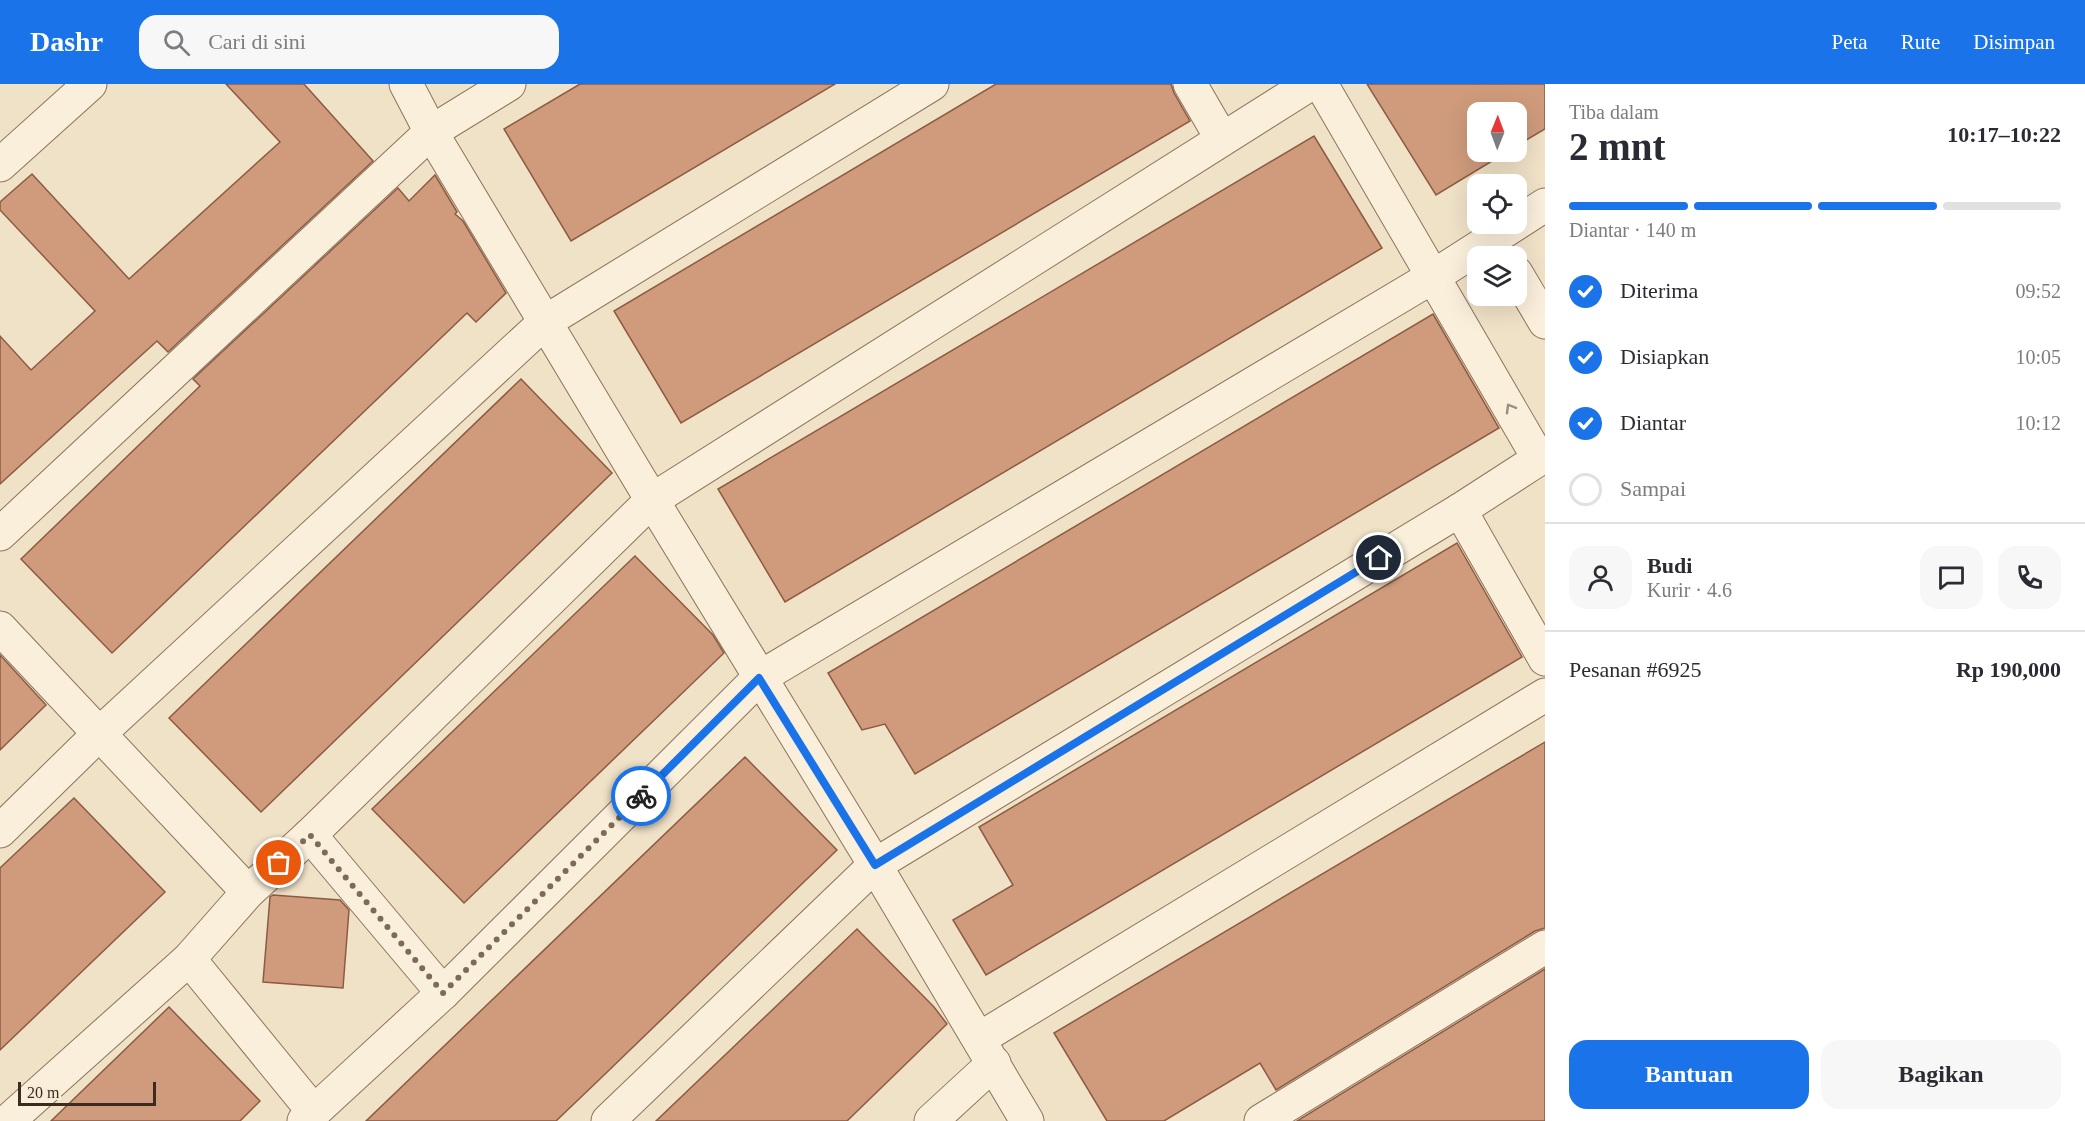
<!DOCTYPE html>
<html lang="id">
<meta charset="utf-8">
<style>
body{margin:0;font-family:"Times New Roman",serif;background:#f7f7f7;color:#2b2b33;height:100vh;display:flex;flex-direction:column;font-size:22px;white-space:nowrap}
*{box-sizing:border-box;margin:0}
p{font-size:20px;color:#7c7c81}
.icon{flex:none;width:33px;height:33px;fill:none;stroke:currentColor;stroke-width:2;stroke-linecap:round;stroke-linejoin:round}
.map{position:relative;flex:1;overflow:hidden}
.drawer{display:flex;flex-direction:column;background:#fff;width:540px}
.drawer>*{flex:none}
.needle{width:39px;rotate:1deg}
.fabs{position:absolute;left:1467px;top:18px;display:grid;gap:12px}
.fabs a{display:grid;place-items:center;width:60px;height:60px;border-radius:12px;background:#fff;box-shadow:0 6px 24px #0002;font-size:30px}
.scale{position:absolute;left:18px;bottom:15px;width:138px;box-sizing:border-box;padding-left:6px;border:3px solid #3c2c20;border-top:0;font-size:16px;line-height:21px;white-space:nowrap;color:#3c2c20;-webkit-text-stroke:4px #f7ecd7;paint-order:stroke}
.pin{position:absolute;display:grid;place-items:center;width:51px;height:51px;color:#fff;margin:-26px;border:3px solid #fff;border-radius:50%;box-shadow:0 2px 6px #0007}
.courier{position:absolute;display:grid;place-items:center;width:60px;height:60px;margin:-30px;border:4px solid #1a73e8;border-radius:50%;background:#fff;color:#222;box-shadow:0 2px 8px #0007}
.headline em{font-style:normal;font-weight:700}
.headline div{display:flex;flex-direction:column-reverse}
.headline{display:flex;align-items:center;justify-content:space-between;height:102px;padding:0 24px}
h1{font-size:39px;font-weight:700;line-height:45px}
.bar{display:grid;grid-template-columns:repeat(4,1fr);gap:9px 6px;align-content:center;height:72px;padding:0 24px}
.bar i{height:8px;border-radius:4px;background:#e1e1e2}
.bar .selected{background:#1a73e8}
.bar p{grid-column:span 4}
.line{display:flex;align-items:center;gap:15px;padding:0 24px;border-top:2px solid #e1e1e2}
.line div{flex:1}
.round{display:grid;place-items:center;flex:none;width:63px;height:63px;border-radius:18px;background:#f7f7f7}
ol{padding:0 24px;list-style:none}
li{display:flex;align-items:center;gap:18px;height:66px}
li p{margin-inline-start:auto}
li .icon{padding:6px;border-radius:50%;background:#1a73e8;color:#fff;stroke-width:4}
li:last-child{color:#7c7c81}
li i{width:33px;height:33px;border:3px solid #e1e1e2;border-radius:50%}
.action{display:flex;gap:12px;margin-top:auto;padding:12px 24px}
.action a{flex:1;height:69px;border-radius:18px;background:#1a73e8;color:#fff;font-size:24px;font-weight:700;line-height:69px;text-align:center}
.action a+a{background:#f7f7f7;color:#2b2b33}
header{display:flex;align-items:center;gap:36px;box-sizing:border-box;height:84px;padding:0 30px;background:#1a73e8;color:#fff}
header strong{font-size:28px}
nav{display:flex;gap:33px;margin-inline-start:auto;font-size:21px}
.search{width:420px;height:54px;background:#f7f7f7;display:flex;align-items:center;gap:15px;box-sizing:border-box;padding:0 21px;border-radius:18px;color:#7c7c81;font-size:22px}
main{display:flex;flex:1;min-height:0}
.map>svg:first-child{display:block}
.building{fill:#cf9b7c;stroke:#8c5b41;stroke-width:1.5}
.lines{fill:none;stroke-linecap:round;stroke-linejoin:round}
.minor-casing{stroke:#8c735c;stroke-width:35}
.minor{stroke:#faefdb;stroke-width:33}
.oneway{stroke:#9b8e7e}
.done{stroke:#7b6c5a;stroke-width:6;stroke-dasharray:0 10.8}
.route{stroke:#1a73e8;stroke-width:8}
</style>
<header>
<strong>Dashr</strong>
<div class="search"><svg class="icon" aria-label="search" viewBox="0 0 24 24"><circle cx="10" cy="10" r="6"/><path d="M15 15l6 6"/></svg>Cari di sini</div>
<nav><a>Peta</a><a>Rute</a><a>Disimpan</a></nav>
</header>
<main>
<div class="map">
<svg width="1545" height="1037" viewBox="0 0 1545 1037">
<rect width="100%" height="100%" fill="#f0e2c7"/>
<g class="building">
<path d="M226,0H304L373,77L168,268L157,257L0,400V252L31,286L95,227L0,126V118L32,90L129,195L280,58Z"/>
<path d="M580,0H835L571,157L504,45Z"/>
<path d="M996,0H1171L1174,9L1190,37L681,339L614,227Z"/>
<path d="M1367,0H1545V45L1516,62V28H1478V68H1507L1436,111Z"/>
<path d="M1314,52L1382,164L785,518L718,405Z"/>
<path d="M435,91L457,128L455,130L463,137L506,209L476,238L467,229L112,569L21,475L200,302L193,295L398,104L409,117Z"/>
<path d="M1433,230L1499,344L915,690L885,640L862,646L828,589Z"/>
<path d="M521,295L612,389L261,728L169,634Z"/>
<path d="M1457,459L1522,573L986,891L953,836L1013,801L979,743Z"/>
<path d="M635,472L713,551L724,569L464,819L372,725Z"/>
<path d="M0,571L46,621L0,666Z"/>
<path d="M1545,658V844L1535,847L1276,1006L1260,979L1164,1037H1107L1054,949Z"/>
<path d="M745,673L837,766L602,993L556,1037H366Z"/>
<path d="M74,714L165,808L0,966V784Z"/>
<path d="M273,811L340,816L349,826L343,904L263,898L270,813Z"/>
<path d="M857,845L934,923L947,940L847,1037H656Z"/>
<path d="M1545,885V1037H1297Z"/>
<path d="M169,923L260,1017L240,1037H51Z"/>
</g>
<g class="lines">
<defs>
<g id="minor">
<path d="M406,0L431,48L652,416L875,781L1027,1037"/>
<path d="M1190,0L1222,55"/>
<path d="M1321,0L1539,375"/>
<path d="M0,81L90,0"/>
<path d="M1516,189L1545,238"/>
<path d="M1460,426L1545,575"/>
<path d="M0,450L431,48L509,0"/>
<path d="M0,544L248,808"/>
<path d="M0,747L99,650L545,238L932,0"/>
<path d="M310,751L443,909"/>
<path d="M189,875L314,1028"/>
<path d="M979,955L1545,611"/>
<path d="M8,1037L189,875L248,808L310,751L652,416L1310,0"/>
<path d="M304,1037L443,909L759,594L1434,192L1545,121"/>
<path d="M608,1037L875,781L1460,426L1545,371"/>
<path d="M931,1037L994,979"/>
<path d="M1261,1037L1545,863"/>
</g>
</defs>
<use href="#minor" class="minor-casing"/>
<use href="#minor" class="minor"/>
</g>
<defs><path id="oneway-chevron" d="M-2-3.5L2.5 0L-2 3.5" fill="none" stroke-width="1.6" stroke-linecap="round" stroke-linejoin="round" transform="scale(1.5)"/></defs>
<use class="oneway" href="#oneway-chevron" transform="translate(1510 324) rotate(-120)"/>
<g class="lines">
<path class="done" d="M279,779L310,751L443,909L641,712"/>
<path class="route" d="M641,712L759,594L875,781L1379,474"/>
</g>
</svg>
<div class="fabs">
<a><svg class="needle" viewBox="-14 -14 28 28"><path d="M0-13l5 13h-10z" fill="#e53935"/><path d="M0 13l5-13h-10z" fill="#7c7c81"/></svg></a>
<a><svg class="icon" aria-label="locate" viewBox="0 0 24 24"><circle cx="12" cy="12" r="6"/><path d="M12 2v4M12 18v4M2 12h4M18 12h4"/></svg></a>
<a><svg class="icon" aria-label="layers" viewBox="0 0 24 24"><path d="M12 4l9 5-9 5-9-5zM3 14l9 5 9-5"/></svg></a>
</div>
<div class="scale">20 m</div>
<div class="pin" style="left:279px;top:779px;background:#ea580c"><svg class="icon" aria-label="bag" viewBox="0 0 24 24"><path d="M5 8h14l-1 12H6zM9 8a3 3 0 0 1 6 0"/></svg></div>
<div class="pin" style="left:1379px;top:474px;background:#1f2937"><svg class="icon" aria-label="home" viewBox="0 0 24 24"><path d="M3 11l9-7 9 7M6 9v11h12V9"/></svg></div>
<div class="courier" style="left:641px;top:712px"><svg class="icon" aria-label="bike" viewBox="0 0 24 24"><circle cx="6" cy="16" r="4"/><circle cx="18" cy="16" r="4"/><path d="M6 16l4-8h5l3 8M10 8l3 8H6M13 5h3"/></svg></div>
</div>
<section class="drawer">
<div class="headline"><div><h1>2 mnt</h1><p>Tiba dalam</p></div><em>10:17–10:22</em></div>
<div class="bar"><i class="selected"></i><i class="selected"></i><i class="selected"></i><i></i><p>Diantar · 140 m</p></div>
<ol>
<li><svg class="icon" aria-label="check" viewBox="0 0 24 24"><path d="M5 12l5 5 9-10"/></svg>Diterima<p>09:52</p></li>
<li><svg class="icon" aria-label="check" viewBox="0 0 24 24"><path d="M5 12l5 5 9-10"/></svg>Disiapkan<p>10:05</p></li>
<li><svg class="icon" aria-label="check" viewBox="0 0 24 24"><path d="M5 12l5 5 9-10"/></svg>Diantar<p>10:12</p></li>
<li><i></i>Sampai</li>
</ol>
<div class="line" style="height:108px"><a class="round"><svg class="icon" aria-label="person" viewBox="0 0 24 24"><circle cx="12" cy="8" r="4"/><path d="M4 21q1-7 8-7t8 7"/></svg></a><div><b>Budi</b><p>Kurir · 4.6</p></div><a class="round"><svg class="icon" aria-label="chat" viewBox="0 0 24 24"><path d="M4 5h16v11H9l-5 4z"/></svg></a><a class="round"><svg class="icon" aria-label="phone" viewBox="0 0 24 24"><path d="M5 4h4l2 5-3 2q2 4 5 5l2-3 5 2v4C11 20 4 13 5 4z"/></svg></a></div>
<div class="line" style="height:78px"><div>Pesanan #6925</div><b>Rp 190,000</b></div>
<div class="action"><a>Bantuan</a><a>Bagikan</a></div>
</section>
</main>
